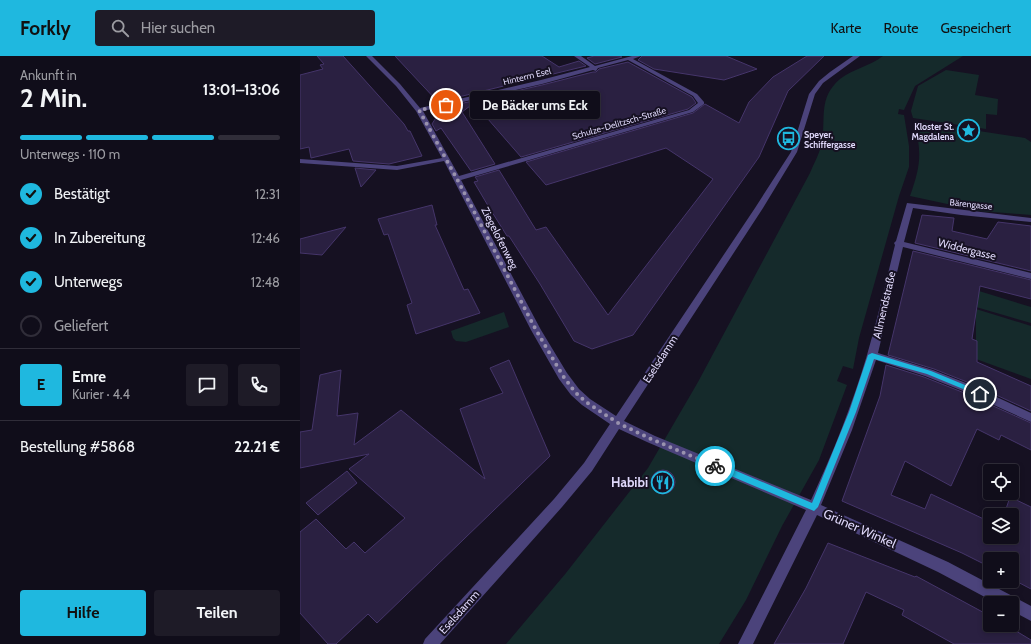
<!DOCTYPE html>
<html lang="de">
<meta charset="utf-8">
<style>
body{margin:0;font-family:Cabin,sans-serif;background:#1e1b27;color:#f1f3f6;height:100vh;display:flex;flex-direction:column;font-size:15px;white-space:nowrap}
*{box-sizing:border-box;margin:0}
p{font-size:13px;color:#9c9ca2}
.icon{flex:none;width:22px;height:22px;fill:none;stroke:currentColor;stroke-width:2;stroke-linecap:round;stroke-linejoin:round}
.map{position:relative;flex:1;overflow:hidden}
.details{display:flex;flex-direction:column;background:#100d1a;width:300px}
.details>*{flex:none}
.fabs{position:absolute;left:683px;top:408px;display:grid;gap:8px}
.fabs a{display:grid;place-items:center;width:36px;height:36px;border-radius:4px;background:#100d1a;box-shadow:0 2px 6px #0003,0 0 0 1px #302d39;font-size:20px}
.pin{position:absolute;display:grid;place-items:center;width:34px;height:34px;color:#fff;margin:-17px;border:2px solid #fff;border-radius:50%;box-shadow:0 1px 4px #0007}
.courier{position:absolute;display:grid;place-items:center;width:40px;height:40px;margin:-20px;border:3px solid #1fb8df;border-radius:50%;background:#fff;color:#222;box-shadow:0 1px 5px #0007}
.bubble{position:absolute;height:28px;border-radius:4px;background:#100d1a;box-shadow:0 2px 6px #0003,0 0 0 1px #302d39;font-size:13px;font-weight:700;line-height:28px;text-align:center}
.summary em{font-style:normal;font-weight:700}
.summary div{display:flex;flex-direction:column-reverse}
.summary{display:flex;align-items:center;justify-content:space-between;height:68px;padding:0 20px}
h1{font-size:26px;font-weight:700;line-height:30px}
.bar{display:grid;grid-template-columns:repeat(4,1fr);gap:6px 4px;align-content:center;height:48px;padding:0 20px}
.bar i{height:5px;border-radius:3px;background:#302d39}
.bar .current{background:#1fb8df}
.bar p{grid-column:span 4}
.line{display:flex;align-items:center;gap:10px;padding:0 20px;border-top:1px solid #302d39}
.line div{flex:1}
.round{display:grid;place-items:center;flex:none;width:42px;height:42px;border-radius:4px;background:#1e1b27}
ol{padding:0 20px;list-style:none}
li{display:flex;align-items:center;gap:12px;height:44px}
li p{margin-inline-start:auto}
li .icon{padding:4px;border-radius:50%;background:#1fb8df;color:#111;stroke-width:4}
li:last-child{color:#9c9ca2}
li i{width:22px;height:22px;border:2px solid #302d39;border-radius:50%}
.action{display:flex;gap:8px;margin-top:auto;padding:8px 20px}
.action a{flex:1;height:46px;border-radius:4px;background:#1fb8df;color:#111;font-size:16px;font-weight:700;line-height:46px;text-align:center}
.action a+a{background:#1e1b27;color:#f1f3f6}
header{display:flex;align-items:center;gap:24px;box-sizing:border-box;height:56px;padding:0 20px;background:#1fb8df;color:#111}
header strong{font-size:19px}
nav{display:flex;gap:22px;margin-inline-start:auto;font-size:14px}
.search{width:280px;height:36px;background:#1e1b27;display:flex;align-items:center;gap:10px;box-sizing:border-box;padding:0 14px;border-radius:4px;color:#9c9ca2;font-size:15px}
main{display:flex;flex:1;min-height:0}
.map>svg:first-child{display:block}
.green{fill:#152a2b}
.building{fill:#2a2041;stroke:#45356a}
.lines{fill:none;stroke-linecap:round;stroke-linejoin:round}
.minor{fill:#4b437b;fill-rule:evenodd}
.route{fill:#1fb8df}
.done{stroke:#9992ae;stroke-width:4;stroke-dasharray:0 7.2}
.labels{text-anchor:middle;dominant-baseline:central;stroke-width:4;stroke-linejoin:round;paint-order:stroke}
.far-street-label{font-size:9px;fill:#dfd8fa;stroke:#161122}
.far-poi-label{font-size:9px;font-weight:bold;fill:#dfd8fa;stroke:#161122;text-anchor:end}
.street-label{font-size:11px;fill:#dfd8fa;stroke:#161122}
.near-poi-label{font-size:13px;font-weight:bold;fill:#dfd8fa;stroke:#161122;text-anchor:end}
.near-street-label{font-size:13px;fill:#dfd8fa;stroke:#161122}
</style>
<header>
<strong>Forkly</strong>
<div class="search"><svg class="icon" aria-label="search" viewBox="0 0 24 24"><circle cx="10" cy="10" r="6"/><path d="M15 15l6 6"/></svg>Hier suchen</div>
<nav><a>Karte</a><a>Route</a><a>Gespeichert</a></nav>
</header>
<main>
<section class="details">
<div class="summary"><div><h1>2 Min.</h1><p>Ankunft in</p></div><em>13:01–13:06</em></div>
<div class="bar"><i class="current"></i><i class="current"></i><i class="current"></i><i></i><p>Unterwegs · 110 m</p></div>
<ol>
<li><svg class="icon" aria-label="check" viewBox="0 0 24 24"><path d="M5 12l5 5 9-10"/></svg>Bestätigt<p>12:31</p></li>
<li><svg class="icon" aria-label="check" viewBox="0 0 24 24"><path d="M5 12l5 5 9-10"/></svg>In Zubereitung<p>12:46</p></li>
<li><svg class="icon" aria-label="check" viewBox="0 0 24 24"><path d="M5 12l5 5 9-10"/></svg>Unterwegs<p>12:48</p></li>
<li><i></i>Geliefert</li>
</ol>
<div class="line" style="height:72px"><b class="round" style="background:#1fb8df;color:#111">E</b><div><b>Emre</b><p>Kurier · 4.4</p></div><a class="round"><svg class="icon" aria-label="chat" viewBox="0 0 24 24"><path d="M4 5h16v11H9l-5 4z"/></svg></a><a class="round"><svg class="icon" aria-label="phone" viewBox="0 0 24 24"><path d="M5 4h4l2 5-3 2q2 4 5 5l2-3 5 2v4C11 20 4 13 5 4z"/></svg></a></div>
<div class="line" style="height:52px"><div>Bestellung #5868</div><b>22.21 €</b></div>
<div class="action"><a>Hilfe</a><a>Teilen</a></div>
</section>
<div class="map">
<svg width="731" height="588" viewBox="0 0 731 588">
<rect width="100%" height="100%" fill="#161122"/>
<g class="green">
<path d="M583,0H663L615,30L604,54L599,53L598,58L604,59L609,90V111L599,140L559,282L553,313L543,310L537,325L547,329L519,404L482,470L446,544L419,588H206L266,517L348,412L398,326L510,117C514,107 520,97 522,86C526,61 518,42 540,23C553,13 570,10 583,0Z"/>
<path d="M646,14L679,19L675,39L698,43L697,59L686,58V73L613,62L611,55L618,30Z"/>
<path d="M614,65L725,82L731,86V159L680,155L610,140C621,109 622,97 614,65Z"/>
<path d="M679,235L731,251V267L676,251Z"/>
<path d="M676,253L731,270V323L676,303Z"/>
<path d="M204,256L209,271L166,286L156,285L153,282L151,275Z"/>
</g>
<g class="building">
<path d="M17,0H43L104,68L108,75H110L122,100L89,108L53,105L49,93L11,102L9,91L0,93V19L23,13L20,9L24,8Z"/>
<path d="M95,0H242L259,11L279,5L286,10L138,46Z"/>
<path d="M294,0H320L322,1L295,8L287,2Z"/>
<path d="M342,0H426L457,13L424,24L354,13L338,4Z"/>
<path d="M507,0H524L488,35L459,101L333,279L292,293L274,285L240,228L209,180H207L187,148L174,126L178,125L175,121L199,114L236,174L246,171L308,259L413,123L366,92L246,129L226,106L393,57L405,48L439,67L449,46L473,21Z"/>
<path d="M328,6L392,41L396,47L388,53L221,101L174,47L162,56L195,108L171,115L141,72L136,75L132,68L142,52L242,29L293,16H296L299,13Z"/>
<path d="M55,112L76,114L61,131Z"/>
<path d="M132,149L137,169H135L164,234L168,233L180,257L116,278L107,249L112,247L88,178L84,179L78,163Z"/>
<path d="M622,159L654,162L652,175L687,183L698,166L731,170V215L615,187Z"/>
<path d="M46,171L22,199L0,197V183Z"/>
<path d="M613,195L731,224V243L680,230L672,283L677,285V306L731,330V355L672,328L634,313L588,299Z"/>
<path d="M209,304L250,400L77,567L68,558L36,588H28L0,557V476L16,463L46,493L54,486L65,497L105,462L49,413L69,398L0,412V376L12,374L20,319L41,314L37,360L58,357L54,389L101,354L185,423L160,353L203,337L190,312Z"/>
<path d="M586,309L624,321L662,336L731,367V394L701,379L699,384L677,373L651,430L605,405L591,439L625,453L631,438L690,466V481H712V459H704L710,441L731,451V533L712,523V503H690V511L662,497L542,445L580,340Z"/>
<circle cx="363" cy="426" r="12"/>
<path d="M47,415L57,427L18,459L6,447Z"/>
<path d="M528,487L615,521L616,520L690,560V569H706L731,584V588H654L602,559L604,554L566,536L543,588H474L506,532Z"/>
</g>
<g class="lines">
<path class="minor" d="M66,0H72L100,28L120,52L241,24L290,11L274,0H281L295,10L332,0H341L333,3L397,38L404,46V48L393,56L161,124L241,274L267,317L279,333L290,343L316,360L455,152L491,96L509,38L519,25L530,16L553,0H560L523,27L515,38L497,96L463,152L324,365L355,380L511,444C533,397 552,349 567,299C578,262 586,225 595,189L594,187L596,185L607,147L731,162V166L661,159L613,152L604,186L731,217V223L603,191L578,297L633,314L671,329L731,357V366L663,335L625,320L576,304L552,374L521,449L648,506L731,550V565L712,555V547H696L638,516L517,459L453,588H438L506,454L347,386L319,373L292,415L262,451L140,588H123L125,583L254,443L284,407L310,368L282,349L271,339L259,323L231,274L144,105L97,114L0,107V103L97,110L142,102L116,55L96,30ZM328,4L393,40L398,47L389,54L159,120L123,55L242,28L293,14L296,15L298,12Z"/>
</g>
<path class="route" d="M572,297L631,315L682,336L683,338L680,340L627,318L574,303L556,356L518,451L514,455L412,412V407L415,406L512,447L549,356L568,299Z"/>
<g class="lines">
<path class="done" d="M146,49L119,54L157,123L236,274L263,320L275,336L286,346L318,367L351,383L415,410"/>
</g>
<defs>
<symbol id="sight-ring" viewBox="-11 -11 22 22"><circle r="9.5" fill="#161122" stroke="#1fb8df" stroke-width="1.5"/><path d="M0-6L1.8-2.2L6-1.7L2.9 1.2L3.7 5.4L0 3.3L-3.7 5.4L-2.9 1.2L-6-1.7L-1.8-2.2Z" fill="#1fb8df"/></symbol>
<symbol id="bus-ring" viewBox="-11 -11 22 22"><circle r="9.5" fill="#161122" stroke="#1fb8df" stroke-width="1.5"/><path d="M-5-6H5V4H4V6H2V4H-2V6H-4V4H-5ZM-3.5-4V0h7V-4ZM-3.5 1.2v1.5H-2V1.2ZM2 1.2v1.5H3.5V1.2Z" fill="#1fb8df"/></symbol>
<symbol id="restaurant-ring" viewBox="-11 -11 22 22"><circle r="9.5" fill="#161122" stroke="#1fb8df" stroke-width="1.5"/><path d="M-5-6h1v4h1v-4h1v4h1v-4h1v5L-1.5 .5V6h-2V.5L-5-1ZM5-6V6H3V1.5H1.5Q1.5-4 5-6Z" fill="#1fb8df"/></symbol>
</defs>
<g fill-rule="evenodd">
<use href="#sight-ring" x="656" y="62" width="25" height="25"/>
<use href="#bus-ring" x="476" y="70" width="25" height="25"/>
<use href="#restaurant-ring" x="350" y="414" width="25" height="25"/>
</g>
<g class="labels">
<g class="far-street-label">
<text transform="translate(227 20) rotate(-14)">Hinterm Esel</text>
<text transform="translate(319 67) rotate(-16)">Schulze-Delitzsch-Straße</text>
<text transform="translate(671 148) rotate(6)">Bärengasse</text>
</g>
<g class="far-poi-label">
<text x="654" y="70">Kloster St.<tspan x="654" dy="10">Magdalena</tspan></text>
<text x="504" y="78" text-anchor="start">Speyer,<tspan x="504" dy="10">Schiffergasse</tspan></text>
</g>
<g class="street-label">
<text transform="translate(200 182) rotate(63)">Ziegelofenweg</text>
<text transform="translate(667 193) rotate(14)">Widdergasse</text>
<text transform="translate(584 249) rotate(-77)">Allmendstraße</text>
<text transform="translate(360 303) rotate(-57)">Eselsdamm</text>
<text transform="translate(159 556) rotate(-48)">Eselsdamm</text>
</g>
<g class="near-poi-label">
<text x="348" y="426">Habibi</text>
</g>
<g class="near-street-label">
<text transform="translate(560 472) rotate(24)">Grüner Winkel</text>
</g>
</g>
</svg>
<div class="fabs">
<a><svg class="icon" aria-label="locate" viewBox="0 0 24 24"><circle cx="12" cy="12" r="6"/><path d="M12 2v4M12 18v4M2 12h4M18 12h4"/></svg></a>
<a><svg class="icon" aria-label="layers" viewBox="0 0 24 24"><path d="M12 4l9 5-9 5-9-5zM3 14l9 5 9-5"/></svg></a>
<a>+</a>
<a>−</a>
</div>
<div class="pin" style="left:146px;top:49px;background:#ea580c"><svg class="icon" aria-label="bag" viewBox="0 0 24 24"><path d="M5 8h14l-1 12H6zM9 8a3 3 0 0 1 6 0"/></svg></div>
<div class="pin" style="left:680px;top:338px;background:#1f2937"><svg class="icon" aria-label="home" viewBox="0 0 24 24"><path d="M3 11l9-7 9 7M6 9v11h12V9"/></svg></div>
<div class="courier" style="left:415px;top:410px"><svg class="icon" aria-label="bike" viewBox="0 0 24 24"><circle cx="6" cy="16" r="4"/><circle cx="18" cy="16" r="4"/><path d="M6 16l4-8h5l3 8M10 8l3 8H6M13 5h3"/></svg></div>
<div class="bubble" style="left:170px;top:35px;width:130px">De Bäcker ums Eck</div>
</div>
</main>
